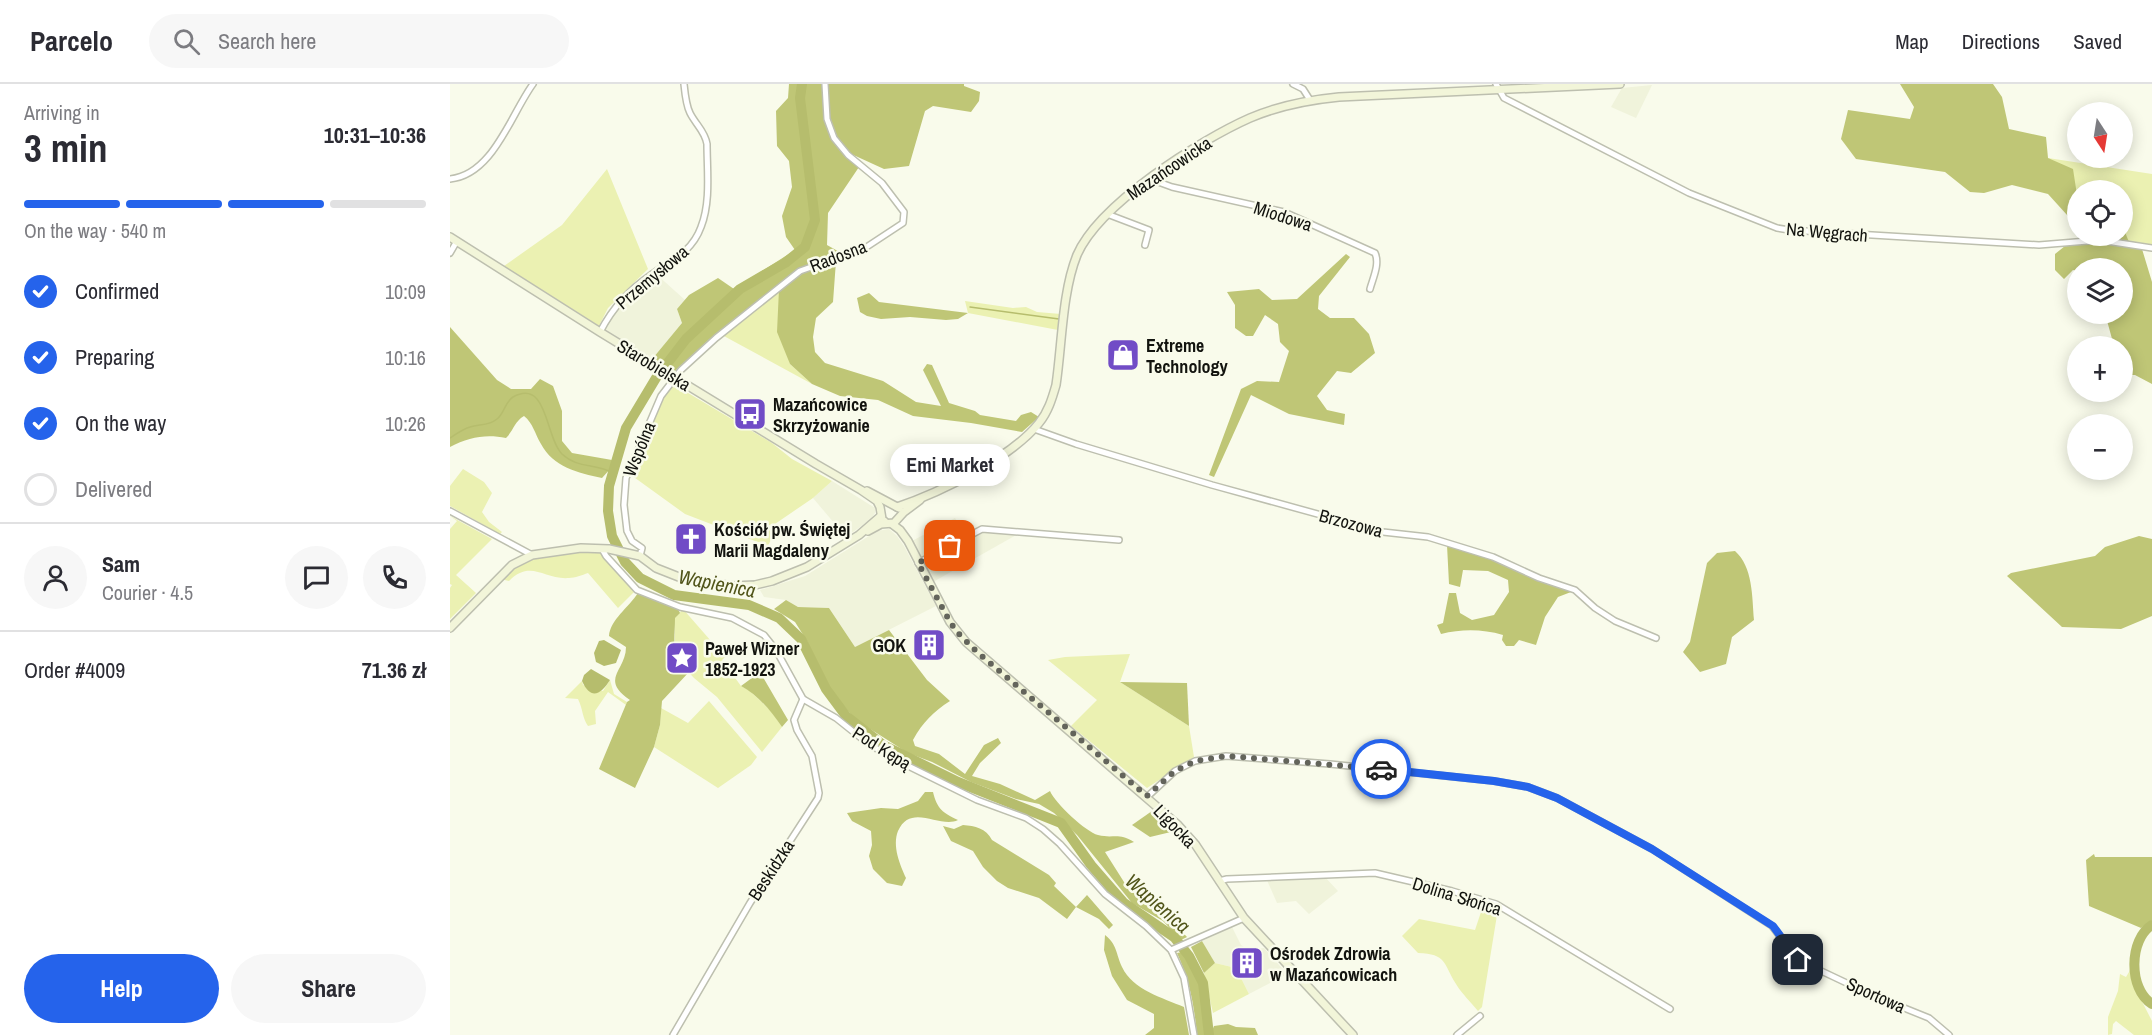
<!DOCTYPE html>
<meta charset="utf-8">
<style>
body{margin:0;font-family:"Archivo Narrow",sans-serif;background:#f7f7f7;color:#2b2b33;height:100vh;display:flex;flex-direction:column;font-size:22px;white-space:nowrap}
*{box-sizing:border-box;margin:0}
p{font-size:20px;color:#7c7c81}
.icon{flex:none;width:33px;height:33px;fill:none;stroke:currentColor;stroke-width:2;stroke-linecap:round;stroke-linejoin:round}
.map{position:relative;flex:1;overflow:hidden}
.panel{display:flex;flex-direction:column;background:#fff;width:450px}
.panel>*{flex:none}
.needle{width:39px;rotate:168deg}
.tools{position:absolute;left:1617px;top:18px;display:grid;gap:12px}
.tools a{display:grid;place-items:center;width:66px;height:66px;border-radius:50%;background:#fff;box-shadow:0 3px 15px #0003;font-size:30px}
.pin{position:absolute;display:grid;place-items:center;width:51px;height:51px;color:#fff;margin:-26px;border-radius:12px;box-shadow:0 3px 9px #0006}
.courier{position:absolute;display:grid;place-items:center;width:60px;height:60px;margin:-30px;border:4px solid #2563eb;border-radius:50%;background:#fff;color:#222;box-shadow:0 2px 8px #0007}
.bubble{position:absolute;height:42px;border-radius:21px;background:#fff;box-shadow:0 3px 15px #0003;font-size:20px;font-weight:700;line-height:42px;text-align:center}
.summary em{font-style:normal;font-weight:700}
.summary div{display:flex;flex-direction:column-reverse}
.summary{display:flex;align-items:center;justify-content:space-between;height:102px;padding:0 24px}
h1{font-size:39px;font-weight:700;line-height:45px}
.bar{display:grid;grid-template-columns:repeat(4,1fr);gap:9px 6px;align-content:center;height:72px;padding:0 24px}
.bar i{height:8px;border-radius:4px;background:#e1e1e2}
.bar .on{background:#2563eb}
.bar p{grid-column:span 4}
.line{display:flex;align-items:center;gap:15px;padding:0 24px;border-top:2px solid #e1e1e2}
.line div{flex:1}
.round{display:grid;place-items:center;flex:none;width:63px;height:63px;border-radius:32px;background:#f7f7f7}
ol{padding:0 24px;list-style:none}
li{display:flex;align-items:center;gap:18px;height:66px}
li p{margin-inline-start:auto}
li .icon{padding:6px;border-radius:50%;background:#2563eb;color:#fff;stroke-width:4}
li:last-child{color:#7c7c81}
li i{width:33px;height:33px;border:3px solid #e1e1e2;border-radius:50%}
.button{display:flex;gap:12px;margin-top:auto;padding:12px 24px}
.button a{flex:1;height:69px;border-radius:36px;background:#2563eb;color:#fff;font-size:24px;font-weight:700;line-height:69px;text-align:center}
.button a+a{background:#f7f7f7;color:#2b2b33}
header{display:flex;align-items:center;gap:36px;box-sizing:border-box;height:84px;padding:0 30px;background:#fff;border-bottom:2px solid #e1e1e2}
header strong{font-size:28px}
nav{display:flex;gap:33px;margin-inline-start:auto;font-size:21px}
.search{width:420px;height:54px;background:#f7f7f7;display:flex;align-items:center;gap:15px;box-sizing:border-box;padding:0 21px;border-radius:33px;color:#7c7c81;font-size:22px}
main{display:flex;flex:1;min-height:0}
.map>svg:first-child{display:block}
.built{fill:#f0f3db}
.green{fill:#ebf1b2}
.forest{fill:#bfc676}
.water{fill:#b6bd6d}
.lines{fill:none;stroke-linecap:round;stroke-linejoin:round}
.stream{stroke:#b6bd6d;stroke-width:1.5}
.river{stroke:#b6bd6d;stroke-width:10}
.street-casing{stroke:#bdbfaf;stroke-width:8}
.secondary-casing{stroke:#bdbfaf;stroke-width:10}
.street{stroke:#fff;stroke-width:5}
.secondary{stroke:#f2f5d9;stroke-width:7}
.done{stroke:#63645b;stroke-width:6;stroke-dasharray:0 10.8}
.route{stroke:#2563eb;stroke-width:8}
.labels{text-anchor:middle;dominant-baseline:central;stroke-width:5;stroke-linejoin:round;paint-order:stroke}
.street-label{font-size:18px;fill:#12130e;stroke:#f9fbeb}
.poi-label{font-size:18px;font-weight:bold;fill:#12130e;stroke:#f9fbeb;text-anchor:start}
.water-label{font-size:20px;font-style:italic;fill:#51551a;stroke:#f9fbeb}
</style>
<header>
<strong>Parcelo</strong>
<div class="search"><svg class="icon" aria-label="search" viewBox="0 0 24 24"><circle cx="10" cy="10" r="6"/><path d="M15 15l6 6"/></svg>Search here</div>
<nav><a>Map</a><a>Directions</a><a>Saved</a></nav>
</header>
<main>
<section class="panel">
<div class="summary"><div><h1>3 min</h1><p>Arriving in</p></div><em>10:31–10:36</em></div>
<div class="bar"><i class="on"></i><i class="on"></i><i class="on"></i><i></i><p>On the way · 540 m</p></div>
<ol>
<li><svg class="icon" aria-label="check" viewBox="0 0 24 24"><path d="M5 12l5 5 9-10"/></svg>Confirmed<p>10:09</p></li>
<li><svg class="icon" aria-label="check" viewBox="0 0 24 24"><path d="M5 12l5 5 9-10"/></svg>Preparing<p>10:16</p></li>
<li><svg class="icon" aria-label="check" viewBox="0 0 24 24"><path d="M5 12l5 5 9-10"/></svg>On the way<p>10:26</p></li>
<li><i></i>Delivered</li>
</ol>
<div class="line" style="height:108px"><a class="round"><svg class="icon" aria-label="person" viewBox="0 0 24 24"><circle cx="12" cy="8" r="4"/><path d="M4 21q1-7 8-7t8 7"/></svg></a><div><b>Sam</b><p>Courier · 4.5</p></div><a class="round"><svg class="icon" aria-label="chat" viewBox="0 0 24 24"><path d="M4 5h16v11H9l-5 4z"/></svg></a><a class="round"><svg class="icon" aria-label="phone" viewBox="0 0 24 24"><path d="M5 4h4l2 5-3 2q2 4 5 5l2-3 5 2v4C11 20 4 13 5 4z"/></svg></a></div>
<div class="line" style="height:78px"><div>Order #4009</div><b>71.36 zł</b></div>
<div class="button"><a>Help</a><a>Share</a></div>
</section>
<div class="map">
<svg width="1702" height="951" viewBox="0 0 1702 951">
<rect width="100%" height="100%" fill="#f9fbeb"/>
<g class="built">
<path d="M1202,1L1186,34L1161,23L1172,4Z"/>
<path d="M205,189L235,216L227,225L232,239L203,274L154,246L163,227L183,207Z"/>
<path d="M382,397L425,424V429L421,435L396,453L363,414Z"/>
<path d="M505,434L515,452L470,477L462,457Z"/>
<path d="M439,445L447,452L454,462L486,522L405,563L379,524L348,523L336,516L314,513L310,506L355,492L427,447Z"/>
<path d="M532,447L568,450L483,498L473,480Z"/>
<path d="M874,792L888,807L859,830L846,817L827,819L816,794Z"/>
<path d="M782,843L791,861L799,866L814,864L837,890L799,910L786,884L765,879L752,857Z"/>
</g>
<g class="green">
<path d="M1598,74L1702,90V161L1679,159L1673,143L1672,106H1628L1627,111Z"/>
<path d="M157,85L198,185L158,224L149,242L54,182L112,141Z"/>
<path d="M329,205L340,280L362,300L272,251Z"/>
<path d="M515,217L563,224L576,223L587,228L611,230L608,246L518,229Z"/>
<path d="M223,300L322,359L342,375L382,397L363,414L322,442L325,447L318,462L235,430L181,391C191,360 204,327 223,300Z"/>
<path d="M13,385L34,398L42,409L32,428L39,438L52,448L50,450L0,422V402Z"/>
<path d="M0,432L42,455L6,491L26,509L0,535V504L2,501L0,500V445L7,437Z"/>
<path d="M131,466L148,467L185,507L168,524L138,489C132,491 125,494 119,494C94,496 81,475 59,497L50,495L69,479L85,474Z"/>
<path d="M233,525L275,573L272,576L291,602L300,607L322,628L332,643L312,668L267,613L244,594L229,578L225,569V534Z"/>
<path d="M680,570L670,598L739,642L744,673L697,704L621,642L647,616L598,576L615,573Z"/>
<path d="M160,596L164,610L177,618L176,621L158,608L145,627L146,640L138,642C132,633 133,625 128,615L115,614L132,597L133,601L153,607Z"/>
<path d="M259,617L307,673L301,681L268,704L204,663L210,641L211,624L238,639Z"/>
<path d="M1034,819L1048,825L1032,923L1028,927C1021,918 1012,910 1006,900C993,879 997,870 968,869L952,852L969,835L1025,846Z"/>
<path d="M765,879L786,884L799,910L763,929L754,889Z"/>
<path d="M1682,883L1684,902L1702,937V951H1684L1666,937L1663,940L1662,950L1658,951V933L1668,907L1670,890L1676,893Z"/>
</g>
<g class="forest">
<path d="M339,0H373L382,55L409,83L378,129L377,161L393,170L349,185L263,252L225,287L203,274L232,239L227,225L239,211L268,194L284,205L345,166L336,153L332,132L342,103L339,77L327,62L326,27L338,14Z"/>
<path d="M377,0H514V2L530,8L529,17L521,28L483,22L475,27L459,82L434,85L399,69L385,53L378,34Z"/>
<path d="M1450,0H1543L1552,13L1559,45L1596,53L1598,74L1623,85L1627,111V142L1598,110L1562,101L1534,109L1520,108L1495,88L1406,75L1391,55L1398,26L1460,35L1464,23Z"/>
<path d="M1673,143L1681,163L1692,165L1702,198V300L1685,291H1673V280H1675L1679,271L1673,268L1672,262H1664L1656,233V230H1672V184H1628L1627,187L1623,186L1614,195L1605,186V170L1615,162L1641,159L1635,152H1672Z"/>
<path d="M896,170L900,173L869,212L868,225L880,234H904L919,250L925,269L901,289L887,287L867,312L877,326L895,330L894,341L839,330L801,311L764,393L759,391L791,305L807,297L829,298L839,267L830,258L828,240L815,231L803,252H796L785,244V221L777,208L809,205L822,216L847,215Z"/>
<path d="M386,177L383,218L366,234L363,253L365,268L375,279L433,297L466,318L491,322L473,286L477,280L482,281L499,319L525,327L530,331L566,337L571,331L581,328L589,333L572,348L521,339L463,332L428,316L390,312L362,300L340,280L327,248L329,205L351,188Z"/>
<path d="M419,209L429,218L518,229L508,235L496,236L460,233L431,235L417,232L410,228L407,214Z"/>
<path d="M0,243L47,296L61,305H81L90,295L103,302L112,327V357L122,369L162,376L161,384L152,394C128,389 103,383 91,360C85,350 83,339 74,332C64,338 64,346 56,354C36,350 19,353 0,363Z"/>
<path d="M1689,452L1702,455V532L1671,545L1612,543L1557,492L1561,489L1645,472L1655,463Z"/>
<path d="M997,461L1042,475L1121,508L1108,513L1095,533L1086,561L1069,556L1064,562H1056L1052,556L1053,551C1032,545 1012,545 991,550L987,541L993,539L999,509H1006L1010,529L1022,536L1044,531L1059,508L1058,496L1038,487L1013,486L1010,503L999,500Z"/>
<path d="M1285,467C1303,483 1302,512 1304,536L1282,553L1276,580L1250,588L1233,568L1240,558L1257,479L1267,469Z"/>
<path d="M188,509L228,525L230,529L225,534C225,559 220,569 239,588L212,617L210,641L204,663L185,704L149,685L177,618L180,616C149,595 176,587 176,563L159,552C160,536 179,523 188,509Z"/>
<path d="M336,516L348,523L379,524L405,563L439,546L477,596L500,617C483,628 473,638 463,656L465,662L489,670L515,690L534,661L548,654L551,659L530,679L522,692L550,700L585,716L600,707C605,719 636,748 648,751C664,755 668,748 684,758L655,768L674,798L690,816L718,833L737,853L731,856L713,837L682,819L627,751L604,729L589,720L566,715L521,698L482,678L458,669L406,636L385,612L370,587L357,557L345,538L324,525Z"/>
<path d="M310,588L338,636L332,643C321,627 308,611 291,602Z"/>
<path d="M670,598L737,599L739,642Z"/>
<path d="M475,708H483C487,725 493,729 508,736C490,745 461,718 448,747C442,762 450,781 456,794L452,802L437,799L423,785L419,772L422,761L421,747L402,737L397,729L431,724L448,725L468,717Z"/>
<path d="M702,727L725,747L700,753L682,741Z"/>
<path d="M513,741C525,742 536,744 542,756L599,791L606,799L604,802L626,823L637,811L663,841L659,845L649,835L626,823L617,835L589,814L558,804L547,797L533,783L523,767L501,757L493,742L504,745Z"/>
<path d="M1644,770L1645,773H1702V836L1691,844L1639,822L1636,776Z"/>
<path d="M655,851C667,860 666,870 672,883C683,906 713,914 734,923L739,951H695L704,944V930L677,916L662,892L654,866Z"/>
<path d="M752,857L765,879L754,889L741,863Z"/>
<path d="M732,868L752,901L757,951H747C744,920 740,898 727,869Z"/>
<path d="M778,940L786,943L805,944L808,951H763L762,947L764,942Z"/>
</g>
<g class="water">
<path d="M154,556L171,566L166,579L154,582L146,578L144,569L149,557Z"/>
<path d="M141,585L160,596C151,610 141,617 132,597L134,591Z"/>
</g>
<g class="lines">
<g class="stream">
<path d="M520,223L609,235"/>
<path d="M0,354C6,350 13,345 20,343C29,340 39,342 47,335C54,330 55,318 63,313C98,294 95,353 112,370C128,385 145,379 163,389"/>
</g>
<g class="river">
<path d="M352,0L350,14L365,136L355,163L335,179L290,205L236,255L206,294L176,344L159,402L158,427L162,452L175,478L190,494L224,511L299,521L329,534L351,555L376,605L396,632L433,661L508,698L611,739L641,781L674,819L724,853L739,872L753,899L759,951"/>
<path d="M1702,841C1679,855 1678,905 1702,920"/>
</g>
<defs>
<g id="street">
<path d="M843,0L853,5L860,16"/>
<path d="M1046,0L1054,14L1239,109L1327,144L1339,146L1589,161L1650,156L1702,164"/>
<path d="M0,95C43,91 61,30 83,0"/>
<path d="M700,95L722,103L834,128L925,169C930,180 923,194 920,205"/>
<path d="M657,130L699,146L695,161"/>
<path d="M0,169L7,157"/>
<path d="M150,248C163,223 179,206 202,190C222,176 242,168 251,143C261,118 257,86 257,60C255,47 246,41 240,29C236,21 235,10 234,0"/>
<path d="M584,345L626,360L762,401L933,448L978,453L1043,473L1089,494L1125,506L1145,524L1165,537L1206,554"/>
<path d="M0,427L82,471"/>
<path d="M152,465L156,472L187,506L230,523L282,534L314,551L326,566L353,615L386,634L416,658L440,673L527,716L576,734L593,745L610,760L655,810L696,842L721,866L734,894L744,951"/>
<path d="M190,472L192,464L182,457L177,447L174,421L176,394L211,312L231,286L266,254L350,187L415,164L453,139L454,128L432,99L398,71L384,54L377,35L375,0"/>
<path d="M468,479L532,445L669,456"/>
<path d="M697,713L725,687L745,677L776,672L880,680L1044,697L1078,703L1107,714L1202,765L1322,842L1348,876L1422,911L1479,934L1499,951"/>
<path d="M769,797L777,795L925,789L1002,807L1046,820L1220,925"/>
<path d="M721,866L794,834"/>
<path d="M223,951L300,819L368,714L369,709L362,672L347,646L344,636L353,615"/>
<path d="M1007,951L1030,932"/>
</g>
<g id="secondary">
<path d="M0,153L150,248L366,380L411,406L427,417L430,423L432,435L436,439"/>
<path d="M417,407L449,424"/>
<path d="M447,423C489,409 561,374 589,339C598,328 602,315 606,301C612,261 612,208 627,171C649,120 750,56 800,34C828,22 858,16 889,13L1170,0"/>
<path d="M442,440L450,446L458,457L500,538L516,558L728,741L745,760L794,834L903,951"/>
<path d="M418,447L431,440L444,439L454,428L470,416"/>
<path d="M0,544L62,481L82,471L131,464L159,465L190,472L206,484L234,495L283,502L305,501L322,497L357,483L409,451L431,432"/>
</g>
</defs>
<use href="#street" class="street-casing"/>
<use href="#secondary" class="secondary-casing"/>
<use href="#street" class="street"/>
<use href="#secondary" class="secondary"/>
</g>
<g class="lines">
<path class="done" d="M500,462L468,479L500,538L507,548L527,568L697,712L725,687L745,677L777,672L931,685"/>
<path class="route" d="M931,685L1044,697L1078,703L1107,714L1202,765L1323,842L1348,876"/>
</g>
<defs>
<symbol id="shop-square" viewBox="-11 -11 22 22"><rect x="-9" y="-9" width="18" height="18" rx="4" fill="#714cc6" stroke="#f9fbeb"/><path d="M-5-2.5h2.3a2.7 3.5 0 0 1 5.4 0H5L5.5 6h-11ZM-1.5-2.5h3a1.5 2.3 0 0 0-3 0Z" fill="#fff"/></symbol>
<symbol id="bus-square" viewBox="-11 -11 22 22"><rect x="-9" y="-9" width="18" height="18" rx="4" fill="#714cc6" stroke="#f9fbeb"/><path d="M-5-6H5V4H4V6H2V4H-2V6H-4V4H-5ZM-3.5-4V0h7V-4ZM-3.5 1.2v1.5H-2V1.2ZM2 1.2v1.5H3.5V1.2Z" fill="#fff"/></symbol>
<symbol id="church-square" viewBox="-11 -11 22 22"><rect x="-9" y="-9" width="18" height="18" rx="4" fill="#714cc6" stroke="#f9fbeb"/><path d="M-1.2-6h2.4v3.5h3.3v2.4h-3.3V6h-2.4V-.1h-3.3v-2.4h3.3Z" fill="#fff"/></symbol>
<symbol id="building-square" viewBox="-11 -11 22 22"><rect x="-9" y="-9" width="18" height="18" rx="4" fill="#714cc6" stroke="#f9fbeb"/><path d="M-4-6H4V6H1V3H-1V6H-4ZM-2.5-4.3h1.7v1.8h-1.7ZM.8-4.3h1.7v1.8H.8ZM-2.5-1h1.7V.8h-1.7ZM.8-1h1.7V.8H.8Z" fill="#fff"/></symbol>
<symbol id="sight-square" viewBox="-11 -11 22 22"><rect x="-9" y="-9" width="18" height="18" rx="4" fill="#714cc6" stroke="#f9fbeb"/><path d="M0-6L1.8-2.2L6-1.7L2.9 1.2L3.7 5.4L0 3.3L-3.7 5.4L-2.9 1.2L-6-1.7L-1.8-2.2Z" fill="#fff"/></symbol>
</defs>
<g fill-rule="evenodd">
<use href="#shop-square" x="654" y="252" width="38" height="38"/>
<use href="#bus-square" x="281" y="311" width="38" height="38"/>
<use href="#church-square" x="222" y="436" width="38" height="38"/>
<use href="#building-square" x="460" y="542" width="38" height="38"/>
<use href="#sight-square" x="213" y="555" width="38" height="38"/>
<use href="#building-square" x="778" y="860" width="38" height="38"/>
</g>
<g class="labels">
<g class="street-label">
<text transform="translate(719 84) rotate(-34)">Mazańcowicka</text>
<text transform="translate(833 132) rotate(18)">Miodowa</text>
<text transform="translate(1377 148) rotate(5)">Na Węgrach</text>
<text transform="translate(388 172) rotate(-21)">Radosna</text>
<text transform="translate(202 193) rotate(-40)">Przemysłowa</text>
<text transform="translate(204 281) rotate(31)">Starobielska</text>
<text transform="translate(189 365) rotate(-68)">Wspólna</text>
<text transform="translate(901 439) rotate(15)">Brzozowa</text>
<text transform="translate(432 664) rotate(32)">Pod Kępą</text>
<text transform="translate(725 742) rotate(46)">Ligocka</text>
<text transform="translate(321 786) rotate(-57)">Beskidzka</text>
<text transform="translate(1007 812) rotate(17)">Dolina Słońca</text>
<text transform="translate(1426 911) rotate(24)">Sportowa</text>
</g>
<g class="poi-label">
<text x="696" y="261">Extreme<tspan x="696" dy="21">Technology</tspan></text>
<text x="323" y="320">Mazańcowice<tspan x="323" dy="21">Skrzyżowanie</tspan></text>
<text x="264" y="445">Kościół pw. Świętej<tspan x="264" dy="21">Marii Magdaleny</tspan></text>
<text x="456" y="561" text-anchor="end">GOK</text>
<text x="255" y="564">Paweł Wizner<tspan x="255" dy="21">1852-1923</tspan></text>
<text x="820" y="869">Ośrodek Zdrowia<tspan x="820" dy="21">w Mazańcowicach</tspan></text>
</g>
<g class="water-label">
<text transform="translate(267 499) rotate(11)">Wapienica</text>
<text transform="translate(708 819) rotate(41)">Wapienica</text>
</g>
</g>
</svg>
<div class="tools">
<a><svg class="needle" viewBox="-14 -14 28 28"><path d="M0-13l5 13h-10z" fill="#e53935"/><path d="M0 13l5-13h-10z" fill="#7c7c81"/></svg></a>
<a><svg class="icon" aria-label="locate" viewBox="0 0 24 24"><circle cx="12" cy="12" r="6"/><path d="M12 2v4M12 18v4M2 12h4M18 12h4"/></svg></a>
<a><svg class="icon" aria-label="layers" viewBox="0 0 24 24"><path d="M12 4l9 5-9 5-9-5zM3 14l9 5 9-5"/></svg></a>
<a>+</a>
<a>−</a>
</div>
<div class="pin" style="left:500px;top:462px;background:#ea580c"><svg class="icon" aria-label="bag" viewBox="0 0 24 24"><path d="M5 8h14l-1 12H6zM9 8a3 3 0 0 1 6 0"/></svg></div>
<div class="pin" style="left:1348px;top:876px;background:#1f2937"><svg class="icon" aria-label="home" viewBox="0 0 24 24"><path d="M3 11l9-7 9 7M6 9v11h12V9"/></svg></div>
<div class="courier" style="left:931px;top:685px"><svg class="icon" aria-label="car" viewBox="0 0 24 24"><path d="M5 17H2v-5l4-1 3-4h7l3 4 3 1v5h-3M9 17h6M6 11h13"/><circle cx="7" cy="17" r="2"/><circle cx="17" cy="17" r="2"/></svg></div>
<div class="bubble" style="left:440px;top:360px;width:120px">Emi Market</div>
</div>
</main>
